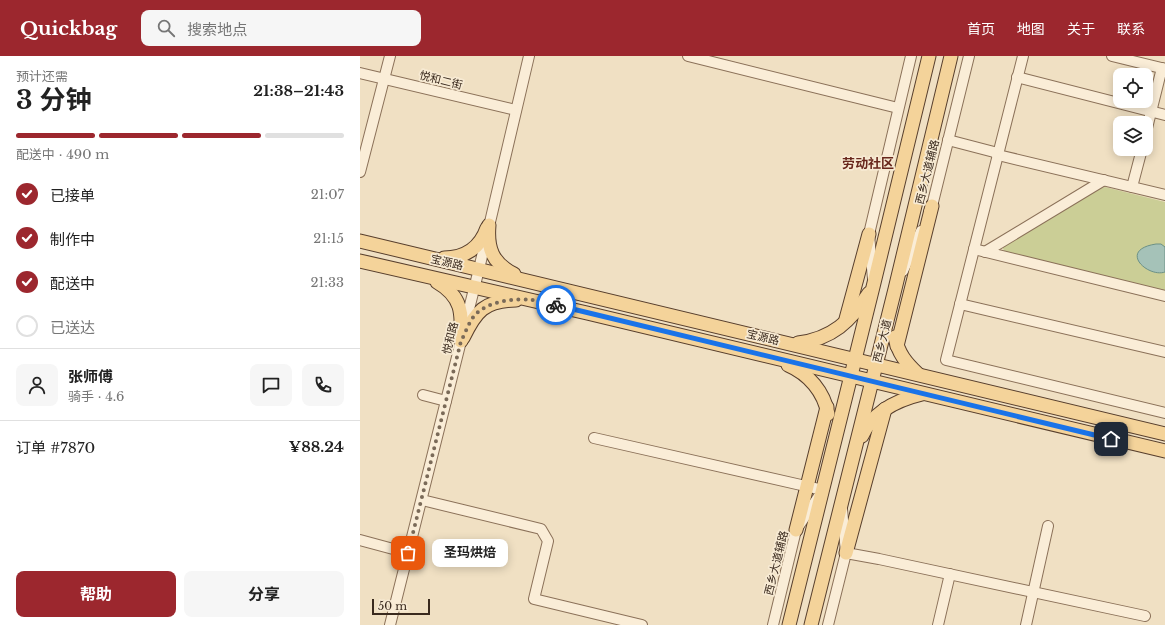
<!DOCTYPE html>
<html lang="zh">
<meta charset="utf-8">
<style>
body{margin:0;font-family:"Libre Baskerville","Noto Sans SC",serif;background:#f6f6f6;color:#222;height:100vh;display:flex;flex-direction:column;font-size:15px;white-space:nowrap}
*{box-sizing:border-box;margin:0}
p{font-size:13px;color:#767676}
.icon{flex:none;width:22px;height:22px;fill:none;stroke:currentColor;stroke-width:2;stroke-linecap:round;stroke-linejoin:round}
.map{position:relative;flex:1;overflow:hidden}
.details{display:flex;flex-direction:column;background:#fff;width:360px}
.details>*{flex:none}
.controls{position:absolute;left:753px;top:12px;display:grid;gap:8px}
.controls a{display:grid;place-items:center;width:40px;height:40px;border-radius:8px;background:#fff;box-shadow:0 2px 10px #0003;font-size:20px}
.scale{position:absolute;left:12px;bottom:10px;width:58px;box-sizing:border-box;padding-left:4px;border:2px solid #3a2a1e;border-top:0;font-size:11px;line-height:14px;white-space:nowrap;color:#3a2a1e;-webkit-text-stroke:3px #f7ead3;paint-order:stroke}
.pin{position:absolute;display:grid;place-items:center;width:34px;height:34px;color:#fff;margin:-17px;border-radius:8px;box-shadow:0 2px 6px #0006}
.courier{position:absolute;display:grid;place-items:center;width:40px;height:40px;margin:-20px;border:3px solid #1a73e8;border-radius:50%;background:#fff;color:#222;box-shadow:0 1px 5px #0007}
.bubble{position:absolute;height:28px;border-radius:8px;background:#fff;box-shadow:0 2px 10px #0003;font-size:13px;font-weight:700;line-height:28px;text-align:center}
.overview em{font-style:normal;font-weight:700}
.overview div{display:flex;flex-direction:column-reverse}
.overview{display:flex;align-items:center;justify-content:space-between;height:68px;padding:0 16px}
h1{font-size:26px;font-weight:700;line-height:30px}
.bar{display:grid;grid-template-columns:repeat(4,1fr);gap:6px 4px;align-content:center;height:48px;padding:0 16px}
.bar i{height:5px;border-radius:3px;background:#e0e0e0}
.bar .current{background:#9c272e}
.bar p{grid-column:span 4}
.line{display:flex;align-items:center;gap:10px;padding:0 16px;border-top:1px solid #e0e0e0}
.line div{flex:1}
.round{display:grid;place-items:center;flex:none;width:42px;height:42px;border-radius:8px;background:#f6f6f6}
ol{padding:0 16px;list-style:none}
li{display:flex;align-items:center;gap:12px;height:44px}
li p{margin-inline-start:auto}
li .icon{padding:4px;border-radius:50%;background:#9c272e;color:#fff;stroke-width:4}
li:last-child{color:#767676}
li i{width:22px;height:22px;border:2px solid #e0e0e0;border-radius:50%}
.primary-button{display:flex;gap:8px;margin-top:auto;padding:8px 16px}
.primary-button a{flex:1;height:46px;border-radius:8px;background:#9c272e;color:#fff;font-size:16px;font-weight:700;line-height:46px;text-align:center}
.primary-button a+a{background:#f6f6f6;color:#222}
header{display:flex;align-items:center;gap:24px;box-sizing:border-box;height:56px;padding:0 20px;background:#9c272e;color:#fff}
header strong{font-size:19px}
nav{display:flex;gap:22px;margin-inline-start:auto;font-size:14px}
.search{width:280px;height:36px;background:#f6f6f6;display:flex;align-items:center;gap:10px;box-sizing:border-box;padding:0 14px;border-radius:8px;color:#767676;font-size:15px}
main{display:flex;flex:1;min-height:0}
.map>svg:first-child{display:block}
.green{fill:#cbce96}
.water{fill:#a5c2b8;stroke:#6c9186}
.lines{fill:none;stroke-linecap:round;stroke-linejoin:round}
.minor-casing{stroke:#8b7159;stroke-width:12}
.major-casing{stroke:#583f2d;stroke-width:15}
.minor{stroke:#faedd7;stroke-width:10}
.major{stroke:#f4d39a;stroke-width:13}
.done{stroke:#7a6a58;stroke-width:4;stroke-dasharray:0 7.2}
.route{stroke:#1a73e8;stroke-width:5}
.labels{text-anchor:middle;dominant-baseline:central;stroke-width:3.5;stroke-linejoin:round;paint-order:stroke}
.street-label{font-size:11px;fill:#3a2a1e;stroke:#f7ead3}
.quarter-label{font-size:13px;font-weight:bold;fill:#68271c;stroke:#f7ead3}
</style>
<header>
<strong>Quickbag</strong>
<div class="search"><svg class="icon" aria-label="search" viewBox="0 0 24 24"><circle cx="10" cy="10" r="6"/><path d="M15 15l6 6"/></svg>搜索地点</div>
<nav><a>首页</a><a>地图</a><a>关于</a><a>联系</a></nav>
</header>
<main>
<section class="details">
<div class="overview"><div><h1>3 分钟</h1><p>预计还需</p></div><em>21:38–21:43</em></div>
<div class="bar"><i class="current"></i><i class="current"></i><i class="current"></i><i></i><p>配送中 · 490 m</p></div>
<ol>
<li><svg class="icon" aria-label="check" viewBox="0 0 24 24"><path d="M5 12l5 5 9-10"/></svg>已接单<p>21:07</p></li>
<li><svg class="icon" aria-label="check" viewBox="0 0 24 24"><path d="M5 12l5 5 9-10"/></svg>制作中<p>21:15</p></li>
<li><svg class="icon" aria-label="check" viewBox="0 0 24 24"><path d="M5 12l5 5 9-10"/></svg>配送中<p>21:33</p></li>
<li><i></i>已送达</li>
</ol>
<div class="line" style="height:72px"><a class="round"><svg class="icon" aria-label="person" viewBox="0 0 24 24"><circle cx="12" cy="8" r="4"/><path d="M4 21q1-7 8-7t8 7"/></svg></a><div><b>张师傅</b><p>骑手 · 4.6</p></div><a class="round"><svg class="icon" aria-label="chat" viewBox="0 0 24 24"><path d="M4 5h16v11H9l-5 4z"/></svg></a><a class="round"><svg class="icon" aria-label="phone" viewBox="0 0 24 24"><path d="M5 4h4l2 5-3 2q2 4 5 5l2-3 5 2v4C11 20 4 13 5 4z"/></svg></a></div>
<div class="line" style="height:52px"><div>订单 #7870</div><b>¥88.24</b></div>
<div class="primary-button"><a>帮助</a><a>分享</a></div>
</section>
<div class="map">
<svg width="805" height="569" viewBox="0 0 805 569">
<rect width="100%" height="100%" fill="#f0e0c3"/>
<path class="green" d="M745,131L805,146V235L645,196L642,191L741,132Z"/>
<path class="water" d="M796,188H801L805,191V216C788,222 757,194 796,188Z"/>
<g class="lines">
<defs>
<g id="minor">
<path d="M328,0L538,52"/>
<path d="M663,0L586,304L805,357"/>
<path d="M752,0L805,13"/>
<path d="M0,17L156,54"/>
<path d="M657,21L805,59"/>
<path d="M786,76L802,12"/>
<path d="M588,84L634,96L638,99L805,139"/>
<path d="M0,116L30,0"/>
<path d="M772,131L782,93"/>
<path d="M569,156L572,150L609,0"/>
<path d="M614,193L805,240"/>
<path d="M625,196L744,124"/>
<path d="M543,215L561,175"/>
<path d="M513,223L509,178L551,0"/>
<path d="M600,248L805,296"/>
<path d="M63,339L86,345"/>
<path d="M234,382L463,434L436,474L413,569"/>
<path d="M62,444L181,473L188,485L174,543L282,569"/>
<path d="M0,484L48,497"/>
<path d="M486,497L519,503L785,560"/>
<path d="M30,569L119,213L169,0"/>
<path d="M468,569L486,497L482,453"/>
<path d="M578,569L590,518"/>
<path d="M666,569L688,470"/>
</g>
<g id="major">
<path d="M129,169C127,192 132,207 154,218"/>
<path d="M0,185L805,378"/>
<path d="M84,202C105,202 120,192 127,172"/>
<path d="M0,205L227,257L805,395"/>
<path d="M77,226C103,241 102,258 101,285"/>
<path d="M486,263L509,178"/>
<path d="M535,281C538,297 546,307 558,318"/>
<path d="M103,282C116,255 124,245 156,244"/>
<path d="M438,287C472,283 491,265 509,237"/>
<path d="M537,290L572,150"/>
<path d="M428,309C449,318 464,336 468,358"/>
<path d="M502,380C513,355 537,344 562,338"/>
<path d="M436,474L467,351"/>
<path d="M486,497L525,353"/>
<path d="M429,569L513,231L569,0"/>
<path d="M451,569L535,233L591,0"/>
</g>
</defs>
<use href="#minor" class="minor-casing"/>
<use href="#major" class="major-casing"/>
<use href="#minor" class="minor"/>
<use href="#major" class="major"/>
</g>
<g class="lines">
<path class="done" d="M48,497L101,285C106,276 109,265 116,258C129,245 154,242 172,244C180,245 188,248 196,249"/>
<path class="route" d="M196,249L751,383"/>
</g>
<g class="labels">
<g class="street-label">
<text transform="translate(81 24) rotate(14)">悦和二街</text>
<text transform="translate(567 116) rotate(-76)">西乡大道辅路</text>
<text transform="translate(87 206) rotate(13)">宝源路</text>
<text transform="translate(403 281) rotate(13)">宝源路</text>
<text transform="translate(90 282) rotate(-76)">悦和路</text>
<text transform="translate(522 285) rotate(-76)">西乡大道</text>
<text transform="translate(416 507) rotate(-76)">西乡大道辅路</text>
</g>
<g class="quarter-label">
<text x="508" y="107">劳动社区</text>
</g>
</g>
</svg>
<div class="controls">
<a><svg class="icon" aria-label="locate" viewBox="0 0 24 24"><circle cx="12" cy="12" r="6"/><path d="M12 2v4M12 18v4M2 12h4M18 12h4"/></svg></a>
<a><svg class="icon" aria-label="layers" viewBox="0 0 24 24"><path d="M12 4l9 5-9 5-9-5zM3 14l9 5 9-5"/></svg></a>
</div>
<div class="scale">50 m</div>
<div class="pin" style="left:48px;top:497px;background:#ea580c"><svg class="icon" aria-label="bag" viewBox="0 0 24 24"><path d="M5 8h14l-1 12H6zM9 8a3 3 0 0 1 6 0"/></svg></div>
<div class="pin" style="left:751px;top:383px;background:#1f2937"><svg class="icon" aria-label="home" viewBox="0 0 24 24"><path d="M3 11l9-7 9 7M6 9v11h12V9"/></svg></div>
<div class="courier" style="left:196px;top:249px"><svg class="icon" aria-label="bike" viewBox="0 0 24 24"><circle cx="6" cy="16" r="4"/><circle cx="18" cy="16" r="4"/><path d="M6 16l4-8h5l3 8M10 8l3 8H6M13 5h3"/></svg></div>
<div class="bubble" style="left:72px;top:483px;width:76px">圣玛烘焙</div>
</div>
</main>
